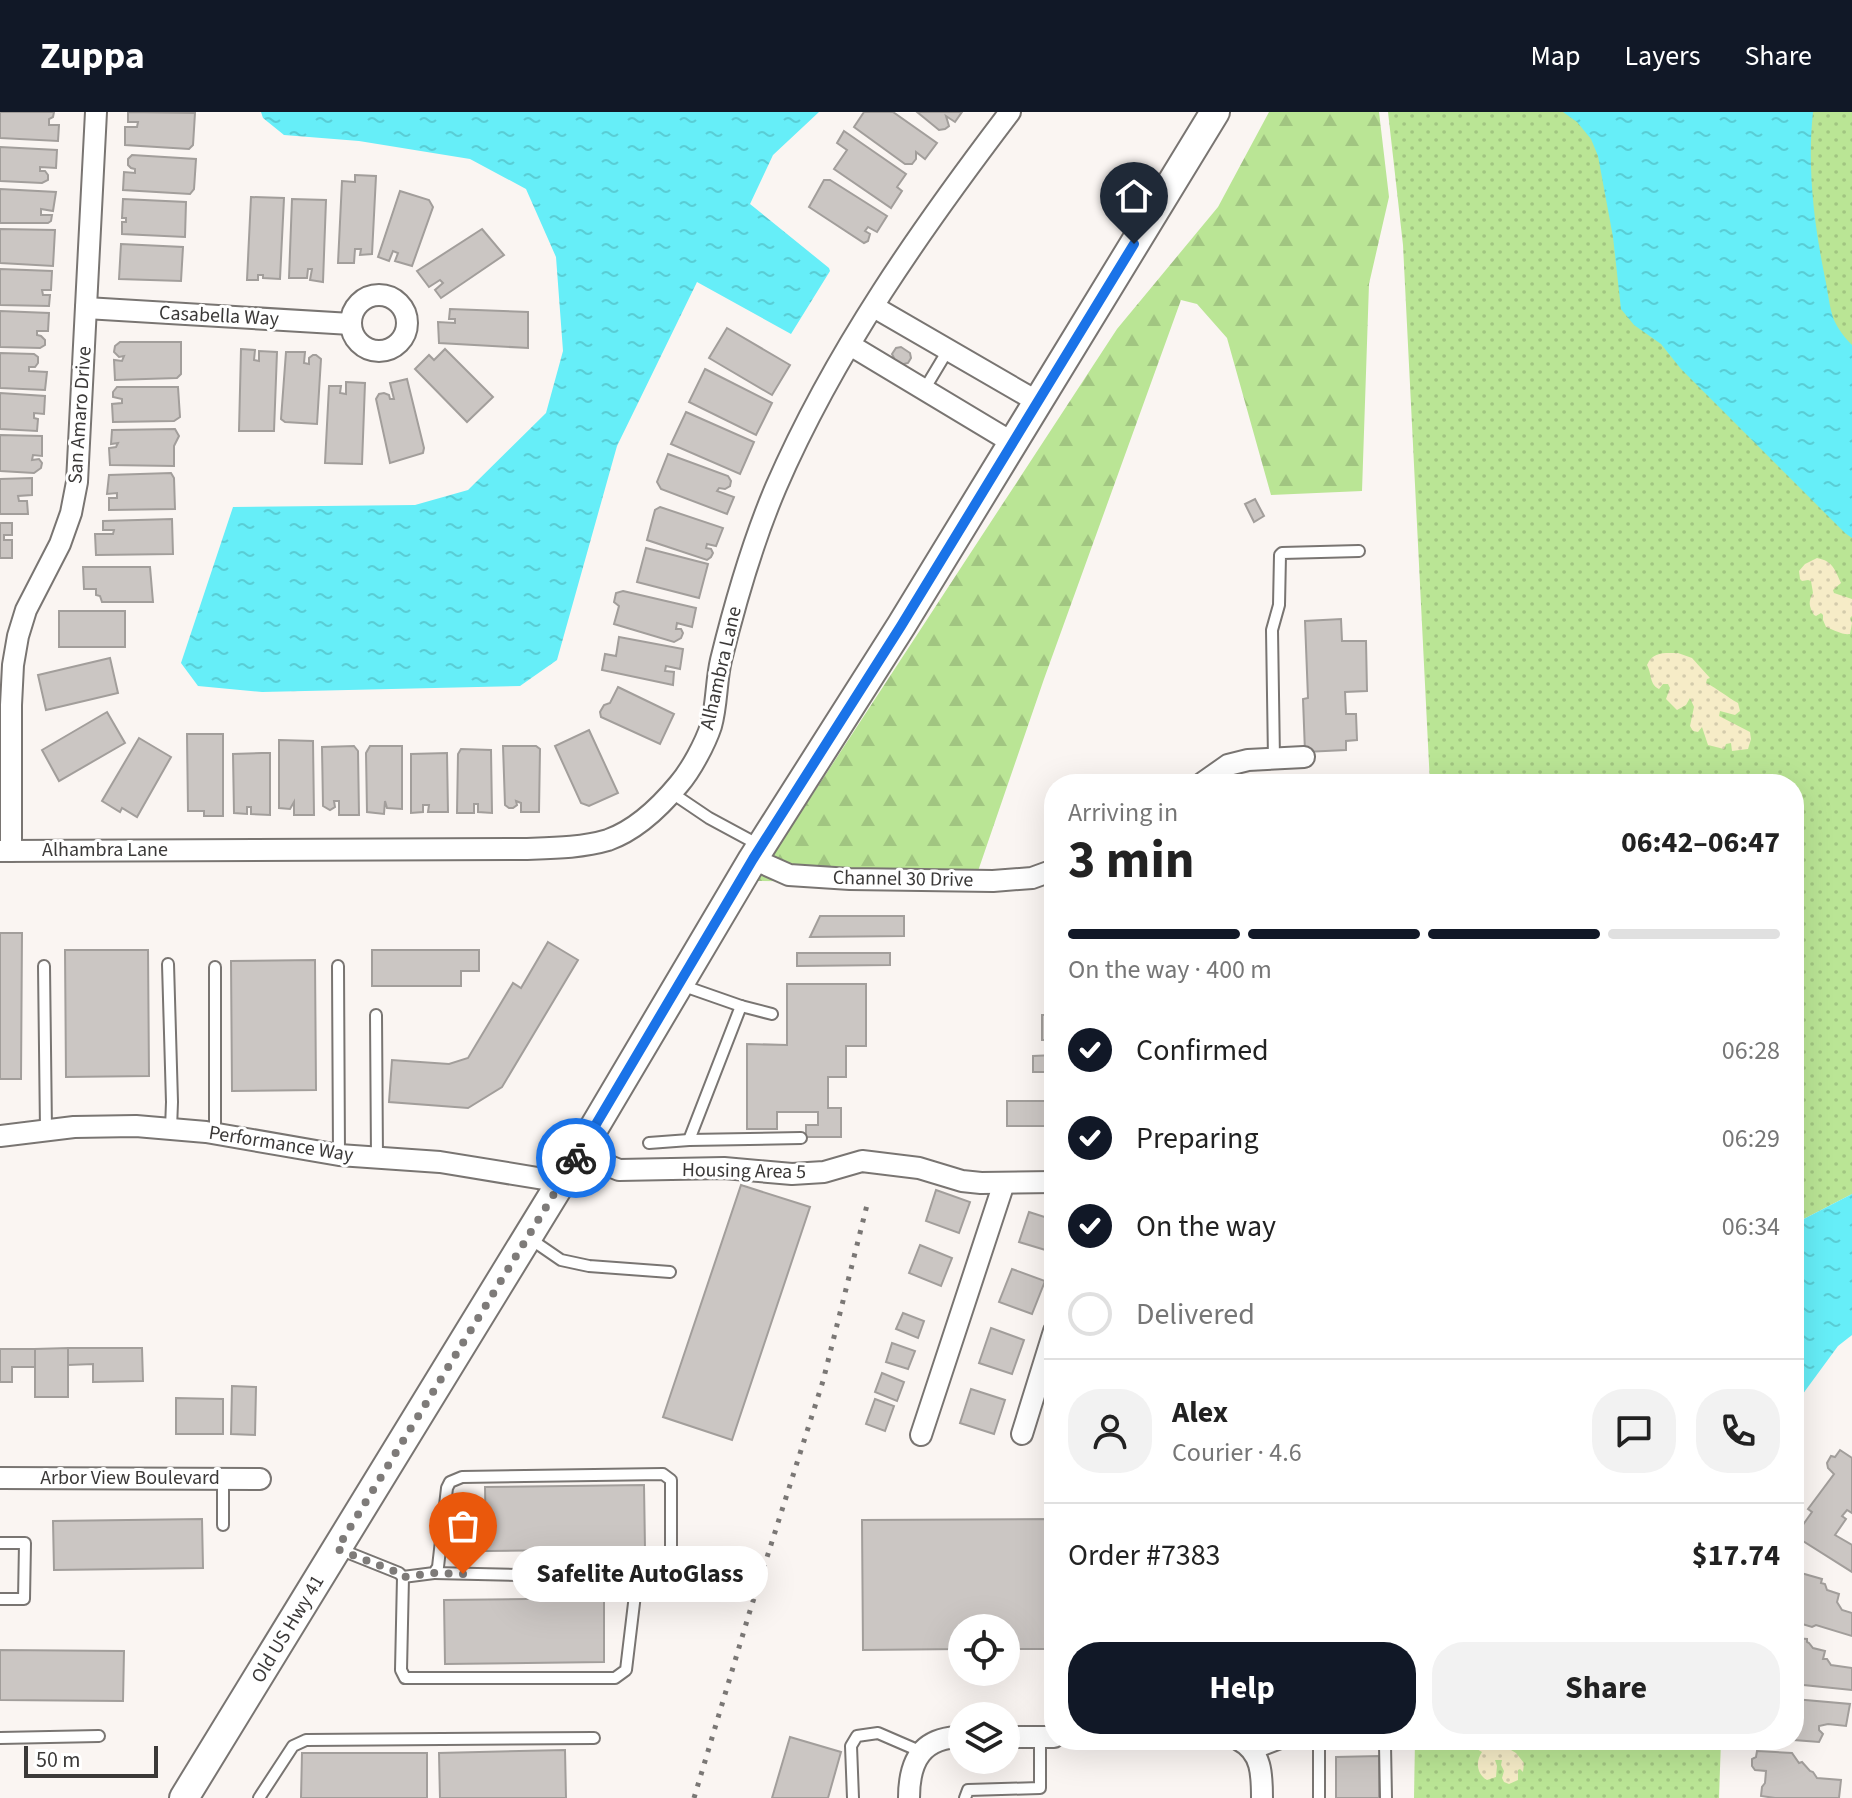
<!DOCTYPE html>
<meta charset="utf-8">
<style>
body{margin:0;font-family:"Source Sans 3",sans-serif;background:#f2f2f2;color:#222;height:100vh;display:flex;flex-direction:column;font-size:30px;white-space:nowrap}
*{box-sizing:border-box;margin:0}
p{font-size:26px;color:#767676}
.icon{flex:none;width:44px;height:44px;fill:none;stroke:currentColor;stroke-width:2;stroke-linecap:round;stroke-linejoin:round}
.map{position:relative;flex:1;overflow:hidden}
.panel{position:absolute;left:1044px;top:662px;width:760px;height:976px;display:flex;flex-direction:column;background:#fff;border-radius:32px;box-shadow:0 8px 32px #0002}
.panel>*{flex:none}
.fabs{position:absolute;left:948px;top:1502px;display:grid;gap:16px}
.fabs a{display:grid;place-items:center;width:72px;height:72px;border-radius:50%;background:#fff;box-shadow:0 8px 32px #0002;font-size:40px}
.scale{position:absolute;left:24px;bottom:20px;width:134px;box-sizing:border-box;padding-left:8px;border:4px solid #3b3938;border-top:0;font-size:22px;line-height:28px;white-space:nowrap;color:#3b3938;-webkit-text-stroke:6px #fff;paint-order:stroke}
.pin{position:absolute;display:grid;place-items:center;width:68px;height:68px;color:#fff;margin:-82px -34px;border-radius:50% 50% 50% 0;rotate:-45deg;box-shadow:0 0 8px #0007}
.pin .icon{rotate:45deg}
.courier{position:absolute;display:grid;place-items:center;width:80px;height:80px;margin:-40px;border:6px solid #1a73e8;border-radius:50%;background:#fff;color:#222;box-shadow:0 2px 10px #0007}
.bubble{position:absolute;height:56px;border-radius:28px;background:#fff;box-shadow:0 8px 32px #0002;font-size:26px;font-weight:700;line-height:56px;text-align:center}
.overview em{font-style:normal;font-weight:700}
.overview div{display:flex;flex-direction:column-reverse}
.overview{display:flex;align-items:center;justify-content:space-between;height:136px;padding:0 24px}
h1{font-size:52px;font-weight:700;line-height:60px}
.bar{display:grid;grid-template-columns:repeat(4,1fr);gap:12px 8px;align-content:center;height:96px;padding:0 24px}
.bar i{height:10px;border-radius:6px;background:#e0e0e0}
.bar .current{background:#111827}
.bar p{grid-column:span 4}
.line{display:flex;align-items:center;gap:20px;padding:0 24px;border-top:2px solid #e0e0e0}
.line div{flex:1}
.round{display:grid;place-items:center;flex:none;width:84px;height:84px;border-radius:32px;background:#f2f2f2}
ol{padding:0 24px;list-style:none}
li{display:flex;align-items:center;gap:24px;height:88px}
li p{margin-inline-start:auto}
li .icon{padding:8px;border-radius:50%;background:#111827;color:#fff;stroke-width:4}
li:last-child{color:#767676}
li i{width:44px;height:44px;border:4px solid #e0e0e0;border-radius:50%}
.cta{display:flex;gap:16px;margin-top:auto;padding:16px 24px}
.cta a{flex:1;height:92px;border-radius:32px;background:#111827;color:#fff;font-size:32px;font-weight:700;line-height:92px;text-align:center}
.cta a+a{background:#f2f2f2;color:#222}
header{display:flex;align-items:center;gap:48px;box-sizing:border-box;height:112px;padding:0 40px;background:#111827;color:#fff}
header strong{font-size:38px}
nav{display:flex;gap:44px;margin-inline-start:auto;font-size:28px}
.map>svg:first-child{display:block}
.grass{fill:url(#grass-dots)}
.forest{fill:url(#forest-firs)}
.sand{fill:url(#sand-dots)}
.water{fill:url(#water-ripples)}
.building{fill:#cbc6c3;stroke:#a29e9b;stroke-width:2}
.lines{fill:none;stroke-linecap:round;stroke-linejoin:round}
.lane-casing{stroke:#797572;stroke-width:14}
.street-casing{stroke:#797572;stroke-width:24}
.secondary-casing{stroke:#797572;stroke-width:32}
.lane{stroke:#fff;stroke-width:10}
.street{stroke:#fff;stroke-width:20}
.secondary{stroke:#fff;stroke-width:28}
.rail{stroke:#7a7775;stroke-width:5;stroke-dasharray:4 8;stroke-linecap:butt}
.done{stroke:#7e7b79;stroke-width:8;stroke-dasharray:0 14.4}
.route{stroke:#1a73e8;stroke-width:10}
.labels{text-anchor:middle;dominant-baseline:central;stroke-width:6;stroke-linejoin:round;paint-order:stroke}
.street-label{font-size:20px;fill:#3b3938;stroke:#fff}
</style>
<header>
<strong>Zuppa</strong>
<nav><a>Map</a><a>Layers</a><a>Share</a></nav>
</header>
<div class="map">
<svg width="1852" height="1686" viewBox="0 0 1852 1686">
<defs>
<pattern id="grass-dots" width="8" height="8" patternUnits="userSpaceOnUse" patternTransform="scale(2)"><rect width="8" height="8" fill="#bae595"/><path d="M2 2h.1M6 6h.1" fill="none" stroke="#a1c581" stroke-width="1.8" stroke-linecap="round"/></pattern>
<pattern id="forest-firs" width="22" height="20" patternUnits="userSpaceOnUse" patternTransform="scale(2)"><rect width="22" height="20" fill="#bae595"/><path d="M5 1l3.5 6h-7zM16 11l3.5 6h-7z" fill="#a1c581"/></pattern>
<pattern id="sand-dots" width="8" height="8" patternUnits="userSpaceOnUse" patternTransform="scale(2)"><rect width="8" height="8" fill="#f6ecc7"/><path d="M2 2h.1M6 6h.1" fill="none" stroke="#d4cbac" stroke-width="1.8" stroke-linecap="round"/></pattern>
<pattern id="water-ripples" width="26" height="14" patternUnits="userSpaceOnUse" patternTransform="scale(2)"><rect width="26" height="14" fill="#66eef8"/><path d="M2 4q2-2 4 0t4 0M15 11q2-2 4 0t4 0" fill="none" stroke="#59cdd5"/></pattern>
</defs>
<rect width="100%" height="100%" fill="#faf5f2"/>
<g class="grass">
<path d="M1388,0H1852V1082L1794,1112V672H1430L1403,133Z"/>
<path d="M1415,1628H1721L1719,1686H1414Z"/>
</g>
<path class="forest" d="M1269,0H1379L1389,85L1369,172L1362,379L1271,383L1227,226L1197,192L1181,188L1044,567L977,762L912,771L756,769L1117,217L1218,95Z"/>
<g class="sand">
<path d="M1817,446C1833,449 1835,458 1841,471L1833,478L1834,481L1852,487V504L1850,506L1852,511L1850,522C1842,523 1834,518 1826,515L1823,508V503L1821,501L1816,504L1814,503C1809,494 1808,490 1813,481L1811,469L1808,468L1802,469L1800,467L1799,459L1805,452Z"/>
<path d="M1678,541L1692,546L1710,566L1707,567L1706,571C1718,577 1727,585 1738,591L1740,599L1735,603L1720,599L1719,604L1750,620L1751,627L1748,637L1732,639L1731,631L1726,632L1724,637L1708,633L1702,615L1698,620L1693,619L1690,614L1694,595L1690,586L1686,593L1677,598L1666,587L1670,576L1668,572H1663L1659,577C1649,572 1652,562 1647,553C1653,539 1665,541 1678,541Z"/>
<path d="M1476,1628H1505L1506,1635L1516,1641L1524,1651L1523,1660L1520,1657L1518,1658V1668L1509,1672L1504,1670L1502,1666L1504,1659L1501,1653L1502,1648H1495L1497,1654L1496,1665L1487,1668C1477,1662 1475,1650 1482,1640L1475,1636Z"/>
</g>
<g class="water">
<path d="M261,0H819L773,43L750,92L829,156L830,159L791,222L697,170L617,334L557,548L520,574L262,580L198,574L181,551L233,395L415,393L468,378L546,301L563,239L556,145L526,77L470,47L359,29L284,23L263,6Z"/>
<path d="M1563,0H1813C1807,55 1814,112 1825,166C1828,179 1829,195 1834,208C1838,217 1845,226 1852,233V426L1845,421L1681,257L1661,232L1634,213L1621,197L1613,125L1598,44L1591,27L1577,10Z"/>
<path d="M1852,1082V1223L1838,1234L1794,1294V1112Z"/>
</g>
<g class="building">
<path d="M0,0H54L53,5L49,7V13H59L58,29L0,26Z"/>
<path d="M128,0L195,1L193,33L189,37L125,33V15H137L138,10H128Z"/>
<path d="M864,0H893L937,31L925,47L916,40V47L912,52H905L854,15Z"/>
<path d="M917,0H962L955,10L946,4L949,14L945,17L939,18Z"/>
<path d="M844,19L906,62L897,75L902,79L891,96L834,57L847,38L837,31Z"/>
<path d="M0,35L57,38L56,56L40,55V59H45L48,63V68L42,71L0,69Z"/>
<path d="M132,43L196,47L194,77L190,82L123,78L124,60L135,61V57L131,56L128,53V47Z"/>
<path d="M355,63L376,64L372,142L360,143L361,137H355L354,151H338L342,69L355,70Z"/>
<path d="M824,68H830L887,104L877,120L868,115L865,119L870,122L868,129L864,131L809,95Z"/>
<path d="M0,77L56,80L53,99L41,97V103H52L51,109L48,111H0Z"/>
<path d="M400,79L429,88L433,95L412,154L395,149L398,141L393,139L389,149L378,145Z"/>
<path d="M251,85L284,86L280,167L263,166V163H258V168H247Z"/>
<path d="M123,87L186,90L185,125L122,122V110H126V106H122Z"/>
<path d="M292,87L326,88L323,170L310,168L312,157H308L307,166H289Z"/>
<path d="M0,117L55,118L53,154L0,151Z"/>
<path d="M482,117L504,143L441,186L435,178L443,171L440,168L429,175L417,159Z"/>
<path d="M121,132L183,135L181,169L119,167Z"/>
<path d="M0,157L52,159L51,178H42L43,183H50L49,194L0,193Z"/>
<path d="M450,197L528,200V236L439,231L438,210L455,211V207H449Z"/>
<path d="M0,199L49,201L48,219H37V223L41,224L45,228V233L40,236L0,235Z"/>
<path d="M727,216L790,253L772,283L709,246Z"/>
<path d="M120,230H181V262L177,266L115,268L114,248L122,249L124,244L119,245L114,240L115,234Z"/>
<path d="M901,235L910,241L911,246L908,251L904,252L901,255L892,249L894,246L892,242L896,236Z"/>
<path d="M241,237L255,238L254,248L259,249V239L277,240L274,319H239Z"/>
<path d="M445,237L493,285L467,310L415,257L429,243L434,248Z"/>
<path d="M286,240H305L304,251L309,252V246L313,243H316L321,247L317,312L285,310L281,307Z"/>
<path d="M0,241L34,242L38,245V251L35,255H29V259L47,260L45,278L0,276Z"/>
<path d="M705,257L772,291L756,323L689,290Z"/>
<path d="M407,267L424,336L423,341L390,351L376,287L379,282L384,281L389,283L390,287H394L390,271Z"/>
<path d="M346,270L365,271L362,352L325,351L329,274H341L340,281L346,282Z"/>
<path d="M117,275H178L180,305L174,309L113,310L112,292L122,291V287L113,285V280Z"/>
<path d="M0,281L45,284L44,302L34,301V306L38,307L37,319L0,317Z"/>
<path d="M686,300L754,330L740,362L671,332Z"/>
<path d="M175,317L179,324L174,334V354L110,353L109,336L116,335L118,331L111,332L112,318Z"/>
<path d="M0,323L42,324V344L33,343L32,348L39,347L42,351L41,356L34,361L0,359Z"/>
<path d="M668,342L728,364L731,369L730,374L725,377L719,376L717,379L734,385L727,402L661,377L657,370Z"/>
<path d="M171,361L174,366L175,397L109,398V386H117V381L107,382L109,363Z"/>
<path d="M32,366V383L18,384L19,389H27L28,402H0V367Z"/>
<path d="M1255,387L1264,404L1254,410L1245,392Z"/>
<path d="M660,395L723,416L716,434L707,432L706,436L711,437L713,441L711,445L707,448L647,428L655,398Z"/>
<path d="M172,407L173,442L96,443L95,422H113L114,418H103V409Z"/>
<path d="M0,411H12V423H4V428H12V446H0Z"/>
<path d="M646,436L708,452L699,486L637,470Z"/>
<path d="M83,455H150L153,490H102L100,484L96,483V477H84Z"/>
<path d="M623,479L696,496L692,515L677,511L676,517H681L683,521L681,526L674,530L614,512L619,494L614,490L616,481Z"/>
<rect x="59" y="499" width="66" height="36"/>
<path d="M1341,507L1342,529H1366L1367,579L1345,580L1346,602H1356L1357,628L1346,629V638L1305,640L1303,587L1308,586L1305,509Z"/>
<path d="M619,525L683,537L680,557L666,554L665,559L674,560L673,573L602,558L605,542L616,544Z"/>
<path d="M110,546L118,581L46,598L38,563Z"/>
<path d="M618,575L674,602L660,632L601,605L600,600L604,593L610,591Z"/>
<path d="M107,600L125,631L59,669L42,638Z"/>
<path d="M589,618L618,681L589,694L581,691L555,634Z"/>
<path d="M187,622H223V704H204V699H188Z"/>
<path d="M139,626L171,645L137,705L122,696L120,700L102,689Z"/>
<path d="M279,628L313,629L314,703H294V690L290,697L279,696Z"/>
<path d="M354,634L358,639L359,703H339V689H334L335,695L330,698L323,694L322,635Z"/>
<path d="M370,634H402V697L387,696L385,689L384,702L367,700L366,641Z"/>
<path d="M503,634H536L540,637L539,700H521V691L516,689L517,693L513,696H509L505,693Z"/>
<path d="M461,637L491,638L492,701L478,700V692H474V701H457L458,642Z"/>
<path d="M262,641H270V703L251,702V695H247V702L234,701L233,642Z"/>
<path d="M447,641L448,700H428L429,693H423V700L411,701V642Z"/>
<path d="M820,804H904V824L810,825Z"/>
<path d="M0,821H22L21,967H0Z"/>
<path d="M548,830L578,848L502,975L468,996L389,990L392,948L449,952L468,946L513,871L521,876Z"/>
<path d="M65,838H148L149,964L66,965Z"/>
<path d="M372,838H479V859H461V874H372Z"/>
<path d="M797,841H890V853L797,854Z"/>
<path d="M315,848L316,978L232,979L231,849Z"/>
<path d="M787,872H866V934H846V965H828V996H841V1025H806V1013H818V1000H777V1017H747V932L787,933Z"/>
<rect x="1042" y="903" width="12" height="25"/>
<path d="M1054,943V960H1033V944Z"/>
<rect x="1007" y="989" width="47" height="25"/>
<path d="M741,1073L810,1095L732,1328L663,1305Z"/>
<path d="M936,1078L970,1090L959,1121L926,1109Z"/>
<path d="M1029,1100L1054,1108V1133L1052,1140L1019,1130Z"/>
<path d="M920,1133L952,1146L941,1174L909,1161Z"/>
<path d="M1012,1157L1045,1169L1032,1202L999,1190Z"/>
<path d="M903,1201L924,1209L918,1226L896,1217Z"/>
<path d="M991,1216L1024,1228L1012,1262L979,1251Z"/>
<path d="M892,1231L915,1239L908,1257L886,1250Z"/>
<path d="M68,1236H142L143,1269L93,1270V1252L68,1253Z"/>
<path d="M68,1236V1285H35V1237Z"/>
<path d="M0,1237H35V1255H12V1270H0Z"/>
<path d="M882,1261L904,1270L897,1289L875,1280Z"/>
<path d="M232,1274L256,1275L255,1323L231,1322Z"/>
<path d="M971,1277L1005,1288L994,1322L960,1311Z"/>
<path d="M176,1286L223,1287V1322H176Z"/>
<path d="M875,1287L894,1294L885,1319L866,1312Z"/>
<path d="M1840,1338L1852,1346V1401L1847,1398L1842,1404L1846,1407L1835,1423L1852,1433V1460L1795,1424L1812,1400L1808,1397L1834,1362L1828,1356L1827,1351L1831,1344L1835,1345Z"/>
<path d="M644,1373L645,1437L486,1439L485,1375Z"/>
<path d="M202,1407L203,1456L54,1458L53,1409Z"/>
<path d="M1054,1407V1537H1006V1516H962V1537L863,1538L862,1408Z"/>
<path d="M1794,1459L1822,1467L1821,1471L1825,1472L1827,1478L1839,1482L1837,1490L1842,1498L1852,1501V1524L1816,1513L1812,1515L1799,1511L1800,1508L1794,1506Z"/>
<path d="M604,1486V1550L445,1552L444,1488Z"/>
<path d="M1794,1526L1807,1527V1530L1809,1531L1813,1536L1825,1539L1823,1547H1827L1831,1553L1852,1556V1578L1794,1572Z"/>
<path d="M0,1538L124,1539L123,1589L0,1588Z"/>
<path d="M1794,1587L1850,1592L1846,1614L1828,1612L1819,1614V1618L1823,1622L1819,1630L1794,1628Z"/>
<path d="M790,1625L841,1640L828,1686H772Z"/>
<path d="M565,1638L566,1686H440L439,1641Z"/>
<path d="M1757,1639L1792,1641L1799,1651L1802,1650L1810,1659L1813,1660L1817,1666L1841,1668L1839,1686H1775L1761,1684L1762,1675L1765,1671L1766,1659L1755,1658L1752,1654V1647L1756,1645Z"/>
<path d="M302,1641H427V1686H301Z"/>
<path d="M1379,1644V1686H1336V1645Z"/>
</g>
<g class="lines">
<defs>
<g id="lane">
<path d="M924,278L948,238"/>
<path d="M1274,647L1272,518L1279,493L1280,443L1282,441L1359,439"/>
<path d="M672,681L709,706L759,733"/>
<path d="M168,852L172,990L171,1017"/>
<path d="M44,854L46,1018"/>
<path d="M338,854L339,1043"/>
<path d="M681,873L741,894L772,902"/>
<path d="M376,903L377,1046"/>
<path d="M215,1022V855"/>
<path d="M689,1028L741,894"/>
<path d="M649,1031L689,1028L801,1026"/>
<path d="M529,1126L561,1148L589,1154L670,1160"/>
<path d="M223,1413V1367"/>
<path d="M0,1431H25L24,1487H0"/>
<path d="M339,1437L399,1461L403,1465L401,1558L405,1566H615L626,1558L637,1466C652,1463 664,1455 671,1440V1368L663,1362L462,1365L450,1370L447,1376L438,1455L434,1461L403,1465"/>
<path d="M434,1461L637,1466"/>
<path d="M0,1626L99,1624"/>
<path d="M1319,1628V1686"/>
<path d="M1382,1628L1385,1633L1386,1686"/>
<path d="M1255,1641L1281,1631L1314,1628"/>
<path d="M259,1686L293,1634L306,1628L594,1626"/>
<path d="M853,1686L851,1634L857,1624L878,1621L922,1640"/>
<path d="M965,1686L968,1678L1040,1676V1625"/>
</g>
<g id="street">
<circle cx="379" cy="211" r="28"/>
<path d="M874,195L1038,290"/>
<path d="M86,196L351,212"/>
<path d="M850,233L1013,331"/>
<path d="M1201,672L1228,653L1248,648L1304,645"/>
<path d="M0,739L523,737C551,736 581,736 608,728C636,718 660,695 679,672C691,658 705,632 711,614C717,593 716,569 721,548C735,491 753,429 776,375C835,239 921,117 1010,0"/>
<path d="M11,739V593L13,553L18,524L26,498L60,432L71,401L77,370L96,0"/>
<path d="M753,747L789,763L850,767L993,769L1032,766L1054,758"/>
<path d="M0,1024L74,1015L136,1014L206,1020L339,1043L440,1050L562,1070"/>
<path d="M579,1041L619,1058L724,1056L792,1062L824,1060L862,1049L919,1056L962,1069L981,1071L1054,1070"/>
<path d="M1022,1322L1054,1219"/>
<path d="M921,1323L1004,1071"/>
<path d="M0,1366L260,1367"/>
<path d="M1006,1625H1054"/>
<path d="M1239,1628C1262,1640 1262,1663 1262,1686"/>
<path d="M909,1686C909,1649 922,1625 962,1625"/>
</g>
<path id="secondary" d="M184,1686L579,1041L753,747L901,514L1215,0"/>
</defs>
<use href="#lane" class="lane-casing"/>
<use href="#street" class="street-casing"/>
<use href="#secondary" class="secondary-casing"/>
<use href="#lane" class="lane"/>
<use href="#street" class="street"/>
<use href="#secondary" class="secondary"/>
<path class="rail" d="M694,1686L749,1502L823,1269L867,1093"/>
</g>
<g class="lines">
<path class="done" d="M463,1462L434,1461L403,1465L399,1461L337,1437L576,1046"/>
<path class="route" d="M576,1046L753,747L901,514L1134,132"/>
</g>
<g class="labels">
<g class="street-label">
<text transform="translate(219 204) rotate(3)">Casabella Way</text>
<text transform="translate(80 303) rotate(-86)">San Amaro Drive</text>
<text transform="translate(721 556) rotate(-77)">Alhambra Lane</text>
<text x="105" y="738">Alhambra Lane</text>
<text transform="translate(903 767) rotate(1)">Channel 30 Drive</text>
<text transform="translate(281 1032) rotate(9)">Performance Way</text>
<text transform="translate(744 1059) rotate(1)">Housing Area 5</text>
<text x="130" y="1366">Arbor View Boulevard</text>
<text transform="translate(288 1517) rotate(-59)">Old US Hwy 41</text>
</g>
</g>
</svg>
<div class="fabs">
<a><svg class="icon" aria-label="locate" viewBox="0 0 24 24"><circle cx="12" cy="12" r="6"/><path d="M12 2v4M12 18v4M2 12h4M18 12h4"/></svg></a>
<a><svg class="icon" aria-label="layers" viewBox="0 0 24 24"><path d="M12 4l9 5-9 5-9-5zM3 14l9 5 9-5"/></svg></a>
</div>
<div class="scale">50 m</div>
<div class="pin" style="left:463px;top:1462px;background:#ea580c"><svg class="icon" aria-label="bag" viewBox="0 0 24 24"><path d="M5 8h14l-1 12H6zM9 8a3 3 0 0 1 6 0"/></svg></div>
<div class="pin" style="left:1134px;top:132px;background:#1f2937"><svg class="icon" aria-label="home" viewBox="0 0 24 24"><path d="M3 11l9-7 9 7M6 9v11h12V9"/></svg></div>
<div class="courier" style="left:576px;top:1046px"><svg class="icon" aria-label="bike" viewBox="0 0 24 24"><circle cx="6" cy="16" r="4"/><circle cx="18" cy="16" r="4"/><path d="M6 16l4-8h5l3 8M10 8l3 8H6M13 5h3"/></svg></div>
<div class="bubble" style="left:512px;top:1434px;width:256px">Safelite AutoGlass</div>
<section class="panel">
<div class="overview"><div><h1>3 min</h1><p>Arriving in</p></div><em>06:42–06:47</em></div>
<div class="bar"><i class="current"></i><i class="current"></i><i class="current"></i><i></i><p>On the way · 400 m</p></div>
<ol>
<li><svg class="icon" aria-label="check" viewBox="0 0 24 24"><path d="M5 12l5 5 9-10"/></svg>Confirmed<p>06:28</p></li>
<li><svg class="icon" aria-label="check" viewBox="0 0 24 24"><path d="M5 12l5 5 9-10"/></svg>Preparing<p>06:29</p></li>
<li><svg class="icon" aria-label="check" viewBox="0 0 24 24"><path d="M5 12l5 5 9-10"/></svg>On the way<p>06:34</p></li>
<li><i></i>Delivered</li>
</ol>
<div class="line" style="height:144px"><a class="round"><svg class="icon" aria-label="person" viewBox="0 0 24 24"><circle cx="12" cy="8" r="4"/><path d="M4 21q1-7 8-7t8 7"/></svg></a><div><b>Alex</b><p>Courier · 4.6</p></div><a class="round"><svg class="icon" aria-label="chat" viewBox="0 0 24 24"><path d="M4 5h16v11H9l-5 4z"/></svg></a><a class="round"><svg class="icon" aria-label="phone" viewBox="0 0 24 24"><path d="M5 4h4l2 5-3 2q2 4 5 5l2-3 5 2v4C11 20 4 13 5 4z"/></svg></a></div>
<div class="line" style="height:104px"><div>Order #7383</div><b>$17.74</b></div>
<div class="cta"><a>Help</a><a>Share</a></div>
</section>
</div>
